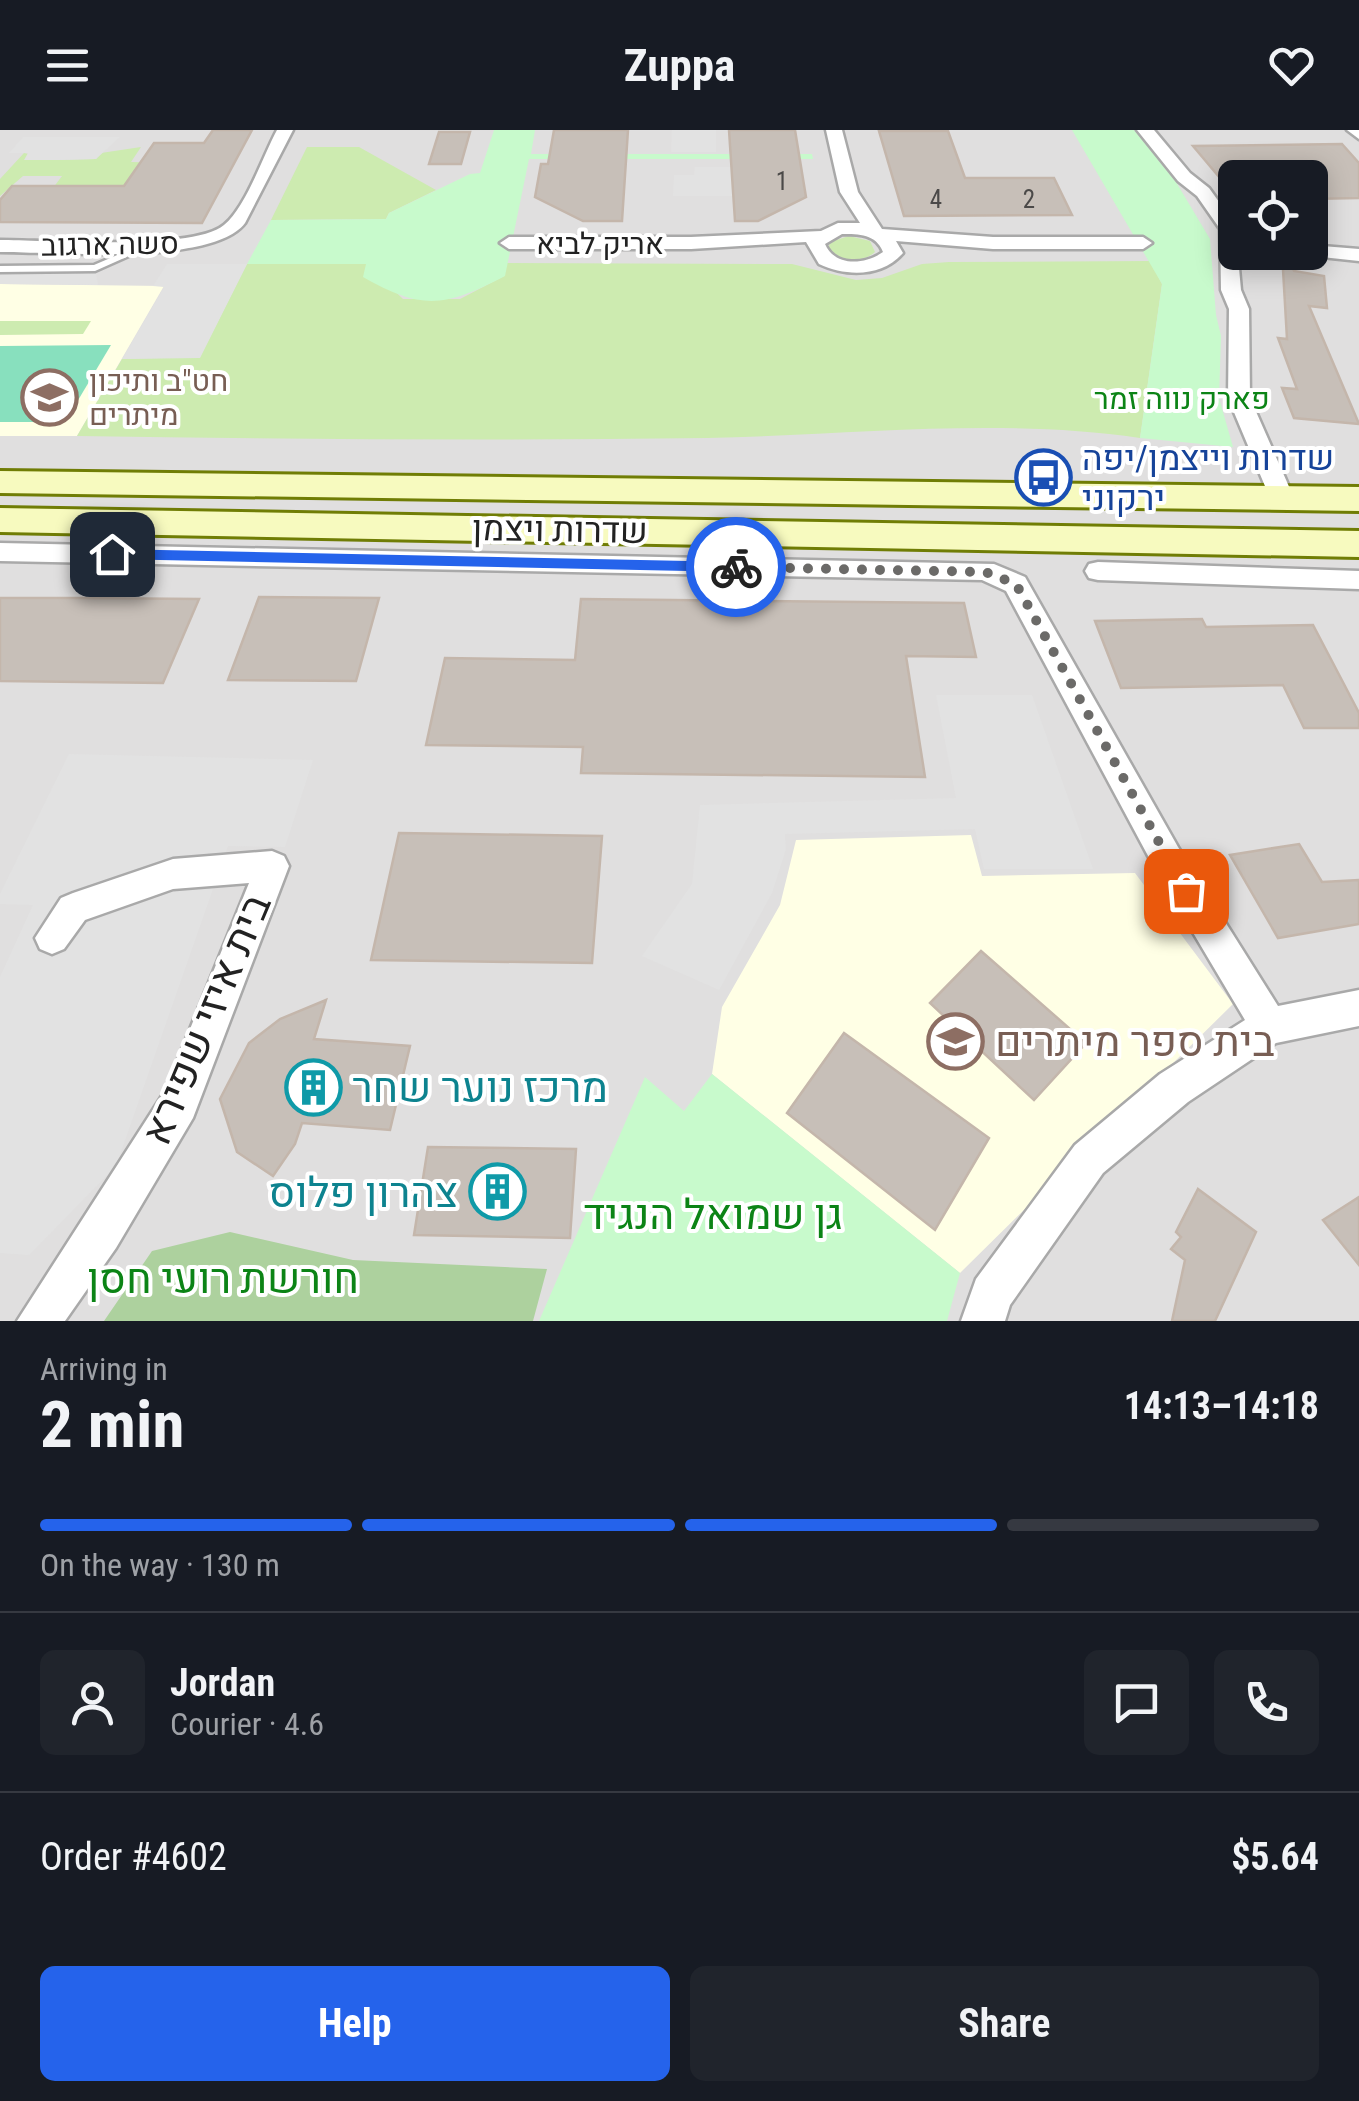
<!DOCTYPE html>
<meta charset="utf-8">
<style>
body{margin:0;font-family:"Roboto Condensed",Heebo,sans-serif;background:#20242c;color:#f1f3f6;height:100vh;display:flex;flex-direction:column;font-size:38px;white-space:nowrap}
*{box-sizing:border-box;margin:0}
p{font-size:32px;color:#9ea1a6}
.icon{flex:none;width:55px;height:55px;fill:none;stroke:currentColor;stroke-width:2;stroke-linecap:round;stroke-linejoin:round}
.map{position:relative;height:1191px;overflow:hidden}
.details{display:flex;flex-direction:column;background:#171b24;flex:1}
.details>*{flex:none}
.controls{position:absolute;left:1218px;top:30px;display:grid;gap:20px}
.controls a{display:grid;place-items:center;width:110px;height:110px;border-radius:15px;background:#171b24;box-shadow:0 5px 25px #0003;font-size:50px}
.pin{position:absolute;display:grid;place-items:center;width:85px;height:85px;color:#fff;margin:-42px;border-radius:20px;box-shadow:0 5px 15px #0006}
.courier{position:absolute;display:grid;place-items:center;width:100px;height:100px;margin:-50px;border:8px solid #2563eb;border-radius:50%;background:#fff;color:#222;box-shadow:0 2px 12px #0007}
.overview em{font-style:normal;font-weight:700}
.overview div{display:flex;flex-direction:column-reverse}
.overview{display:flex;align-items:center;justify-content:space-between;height:170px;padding:0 40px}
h1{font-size:65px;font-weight:700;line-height:75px}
.bar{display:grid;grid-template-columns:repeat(4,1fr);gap:15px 10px;align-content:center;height:120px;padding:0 40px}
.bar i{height:12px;border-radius:8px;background:#363941}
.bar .on{background:#2563eb}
.bar p{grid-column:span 4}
.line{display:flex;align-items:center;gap:25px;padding:0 40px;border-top:2px solid #363941}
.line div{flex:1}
.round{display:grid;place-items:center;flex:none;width:105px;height:105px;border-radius:15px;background:#20242c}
.primary-button{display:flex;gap:20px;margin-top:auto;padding:20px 40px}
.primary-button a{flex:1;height:115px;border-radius:15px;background:#2563eb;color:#fff;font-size:40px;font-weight:700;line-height:115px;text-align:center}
.primary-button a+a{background:#20242c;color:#f1f3f6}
header{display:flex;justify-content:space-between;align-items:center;height:130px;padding:0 40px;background:#171b24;font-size:45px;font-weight:700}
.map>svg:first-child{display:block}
.residential{fill:#e0dfdf;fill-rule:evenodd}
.education{fill:#ffffe5}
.grass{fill:#cdebb0}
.forest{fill:#add19e}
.park{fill:#c8facc}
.pitch{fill:#88e0be}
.parking{fill:#e2e2e2}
.building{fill:#c7bfb8;stroke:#c4b6ab;stroke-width:2.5}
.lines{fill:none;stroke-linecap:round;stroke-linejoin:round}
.service-casing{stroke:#a9a9a9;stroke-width:5}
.minor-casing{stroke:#a9a9a9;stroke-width:5}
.secondary-casing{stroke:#707d05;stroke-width:6}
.service{fill:#fff;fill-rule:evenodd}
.minor{fill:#fff;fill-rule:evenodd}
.secondary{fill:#f7fabf;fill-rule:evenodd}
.route{fill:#2563eb}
.done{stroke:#6b6a68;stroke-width:10;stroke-dasharray:0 18}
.labels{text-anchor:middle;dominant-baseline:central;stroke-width:8;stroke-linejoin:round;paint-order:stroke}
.far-number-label{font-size:25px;fill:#4b4948}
.far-street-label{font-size:30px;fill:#222;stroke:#fff}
.far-education-label{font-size:30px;fill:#785e54;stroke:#fff;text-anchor:start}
.far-park-label{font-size:30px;fill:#0c8416;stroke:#fff}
.transit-label{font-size:35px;fill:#164399;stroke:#fff;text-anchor:start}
.street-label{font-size:35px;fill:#222;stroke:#fff}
.near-street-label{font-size:42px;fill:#222;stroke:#fff}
.near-education-label{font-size:42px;fill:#785e54;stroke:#fff;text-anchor:start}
.near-culture-label{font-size:42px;fill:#0d838f;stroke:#fff;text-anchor:start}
.near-park-label{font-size:42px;fill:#0c8416;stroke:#fff}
</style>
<header><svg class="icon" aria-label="menu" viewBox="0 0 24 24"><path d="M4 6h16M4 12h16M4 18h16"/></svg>Zuppa<svg class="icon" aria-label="heart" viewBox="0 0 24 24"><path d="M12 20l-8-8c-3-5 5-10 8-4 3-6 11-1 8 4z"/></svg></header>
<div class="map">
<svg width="1359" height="1191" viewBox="0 0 1359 1191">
<rect width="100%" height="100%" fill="#f2efe9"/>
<path class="residential" d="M0,0H1359V1191H0ZM1235,48H1310V122H1235Z"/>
<g class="education">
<path d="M0,154L164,156L77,306H0Z"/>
<path d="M971,705L982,746L1135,743L1233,874L960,1143L712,944L722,877L780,775L796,710Z"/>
</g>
<g class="grass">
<path d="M141,17L131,32L171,33L145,71L44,70L62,46H23L0,66V49L24,23L57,30L96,29L101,23Z"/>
<path d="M307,17H359L436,60L389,83L386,89L271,90Z"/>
<path d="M849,106L870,111L875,122C861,134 841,132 828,120L830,112Z"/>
<path d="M1150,131L1162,154L1140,308C997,287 851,305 707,308C497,311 287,309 77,306L122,229L200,227L247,134H367L403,169H460L504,146L507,133L792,134L856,150L882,148L922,134L949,132Z"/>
<path d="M0,191H91L83,204L0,205Z"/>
</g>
<path class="forest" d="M230,1102L353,1130L547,1139L533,1191H104L152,1121Z"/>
<g class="park">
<path d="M494,0H535L531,24H812L813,29H529L505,146C445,177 423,181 363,147L366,134H247L271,90L386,89L389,83L470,44L480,43Z"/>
<path d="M1072,0H1134L1176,52L1210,109L1216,185L1221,206L1219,268L1233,317L1140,308L1162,154Z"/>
<path d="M712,944L960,1143L947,1191H539L645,947L684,981Z"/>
</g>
<path class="pitch" d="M111,215L65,292H0V216Z"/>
<g class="parking">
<path d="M672,0H716V22H671Z"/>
<path d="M23,7H120L96,29L58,30H24L28,23H9Z"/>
<path d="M695,37H744L746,66H673L674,45H694Z"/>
<path d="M167,134H247L200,228L122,229L164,157L153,156Z"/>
<path d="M95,138L98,155L0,154V139Z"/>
<path d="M936,565H1032L1093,739H984L975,699L785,704L786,719L772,763L719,860L642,826L692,754L700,675L956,668Z"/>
<path d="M69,624L313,630L285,717L228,716L116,1036L29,1125L0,1123V847L33,775L0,774V764Z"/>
</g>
<g class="building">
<path d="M213,0H252L202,93L0,92V70L12,56H124L154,13H204Z"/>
<path d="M554,0H628L622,91H583L535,67L541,34H548Z"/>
<path d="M729,0H795L806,67L758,91H735Z"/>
<path d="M879,1H948L965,48H1054L1072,85L904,86Z"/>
<path d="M439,2H470L461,34H429Z"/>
<path d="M1342,14L1359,33V68L1310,69V48H1220L1193,16Z"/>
<path d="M1282,122H1286L1294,141L1324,146L1327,178L1309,176L1359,294L1294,288L1282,258L1297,259L1278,208L1287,209Z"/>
<path d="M259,467L379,468L356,551L228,550Z"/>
<path d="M0,468H80L199,469L163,553L0,551Z"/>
<path d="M581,469L964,473L976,527L906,526L925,647L581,643L583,617L426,615L445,528L575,530Z"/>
<path d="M1202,489L1206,497L1313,495L1359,583V598H1304L1283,555L1121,558L1095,491Z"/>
<path d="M399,703L602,706L592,833L371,830Z"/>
<path d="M1299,714L1322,752L1359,750V794L1278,808L1230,725Z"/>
<path d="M981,821L1086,913L1034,970L930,873Z"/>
<path d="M326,870L314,909L410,916L390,1000L302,993L295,1014L273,1046L237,1022L220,969L249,913L280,889Z"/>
<path d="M844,903L989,1008L935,1100L787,983Z"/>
<path d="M428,1017L576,1019L570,1108L414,1105Z"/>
<path d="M1198,1059L1256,1102L1215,1191H1172L1185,1130L1171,1119L1181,1107L1176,1102Z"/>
<path d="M1359,1067V1135L1323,1090Z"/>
</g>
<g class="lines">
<defs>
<path id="service" d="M143,114L151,116L95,141L0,142V136L94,135Z"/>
<g id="minor">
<path d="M277,0H293L245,93C213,136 54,122 0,122V110C44,110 194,121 224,95C246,77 263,26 277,0Z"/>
<path d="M826,0H842L858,62L882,99L993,107H1143L1152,113L1143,119H993L896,111L903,123C882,147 847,147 819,134L806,112L691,119H509L500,113L509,107H691L821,101L838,93H860L840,62ZM842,104C859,104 876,104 883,122C865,135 835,137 825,114Z"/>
<path d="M1137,0H1154L1190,43L1209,58L1235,94L1241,160L1249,179L1250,268L1294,368L1291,374L1282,376L1270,368L1228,268L1229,179L1221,160L1220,99L1197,66L1178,51Z"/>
<path d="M1347,0H1359V9Z"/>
<path d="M1310,115L1359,119V131L1303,125L1301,122H1310Z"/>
<path d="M0,413L994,434L1025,447L1178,717L1278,876L1359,860V896L1276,913L1188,972L1103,1043L1010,1175L1005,1191H961L976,1149L1075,1015L1160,944L1245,890L1154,737L1006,461L982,450L0,431Z"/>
<path d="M1098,432L1359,441V459L1098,450L1089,448L1085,441L1089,434Z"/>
<path d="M272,721L284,726L289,736L193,988L116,1118L65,1191H17L165,961L249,753L173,759L85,790L64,819L52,824L40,819L35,808L61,768L73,763L173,729Z"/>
</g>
<g id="secondary">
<path d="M0,341L1359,357V381L0,363Z"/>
<path d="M0,378L1359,401V427L0,402Z"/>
</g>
</defs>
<use href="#service" class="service-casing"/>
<use href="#minor" class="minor-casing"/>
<use href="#secondary" class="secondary-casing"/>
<use href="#service" class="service"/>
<use href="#minor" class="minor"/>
<use href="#secondary" class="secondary"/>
</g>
<path class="route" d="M112,419L736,432L743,437L736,442L112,429L105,424Z"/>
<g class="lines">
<path class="done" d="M736,437L985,442L1016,454L1186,761"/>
</g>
<defs>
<symbol id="school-ring" viewBox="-11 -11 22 22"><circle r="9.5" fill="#fff" stroke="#8d6e63" stroke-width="1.5"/><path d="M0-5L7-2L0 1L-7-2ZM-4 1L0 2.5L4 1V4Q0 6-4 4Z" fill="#8d6e63"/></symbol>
<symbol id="bus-ring" viewBox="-11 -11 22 22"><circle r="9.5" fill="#fff" stroke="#1a4fb4" stroke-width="1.5"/><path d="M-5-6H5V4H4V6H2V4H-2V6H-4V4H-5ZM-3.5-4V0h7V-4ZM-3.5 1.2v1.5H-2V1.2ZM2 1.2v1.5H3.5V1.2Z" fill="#1a4fb4"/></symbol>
<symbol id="building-ring" viewBox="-11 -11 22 22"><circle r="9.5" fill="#fff" stroke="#0f9aa8" stroke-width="1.5"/><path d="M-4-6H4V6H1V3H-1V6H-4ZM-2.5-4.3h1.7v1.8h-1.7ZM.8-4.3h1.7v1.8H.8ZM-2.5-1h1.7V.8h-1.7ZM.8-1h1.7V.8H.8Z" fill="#0f9aa8"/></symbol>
</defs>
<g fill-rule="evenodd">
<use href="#school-ring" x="18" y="236" width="63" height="63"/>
<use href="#bus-ring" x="1012" y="316" width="63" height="63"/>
<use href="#school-ring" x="924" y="880" width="63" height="63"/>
<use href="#building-ring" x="282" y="926" width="63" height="63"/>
<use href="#building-ring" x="466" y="1030" width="63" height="63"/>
</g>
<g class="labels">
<g class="far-number-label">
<text x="782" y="51">1</text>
<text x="936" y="69">4</text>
<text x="1029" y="69">2</text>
</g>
<g class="far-street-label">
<text x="600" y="113">אריק לביא</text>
<text transform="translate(110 114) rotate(-1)">סשה ארגוב</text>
</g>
<g class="far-education-label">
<text x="89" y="250">חט"ב ותיכון<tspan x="89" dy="34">מיתרים</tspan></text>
</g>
<g class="far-park-label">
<text x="1182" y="268">פארק נווה זמר</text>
</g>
<g class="transit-label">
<text x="1082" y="328">שדרות וייצמן/יפה<tspan x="1082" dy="40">ירקוני</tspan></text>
</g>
<g class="street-label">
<text transform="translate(560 400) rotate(1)">שדרות ויצמן</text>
</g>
<g class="near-street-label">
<text transform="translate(206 889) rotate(-67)">בית איזי שפירא</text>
</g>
<g class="near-education-label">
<text x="995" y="911">בית ספר מיתרים</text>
</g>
<g class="near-culture-label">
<text x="352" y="957">מרכז נוער שחר</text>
<text x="458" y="1062" text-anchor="end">צהרון פלוס</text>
</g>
<g class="near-park-label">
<text x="713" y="1084">גן שמואל הנגיד</text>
<text x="223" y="1148">חורשת רועי חסן</text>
</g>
</g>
</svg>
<div class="controls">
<a><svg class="icon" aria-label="locate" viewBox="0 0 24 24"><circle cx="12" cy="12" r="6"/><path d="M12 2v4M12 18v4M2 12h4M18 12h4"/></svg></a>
</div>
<div class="pin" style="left:1186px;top:761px;background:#ea580c"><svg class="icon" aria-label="bag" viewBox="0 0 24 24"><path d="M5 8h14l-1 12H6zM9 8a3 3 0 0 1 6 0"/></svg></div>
<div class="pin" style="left:112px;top:424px;background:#1f2937"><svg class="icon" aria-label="home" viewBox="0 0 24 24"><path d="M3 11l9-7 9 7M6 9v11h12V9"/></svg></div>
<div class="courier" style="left:736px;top:437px"><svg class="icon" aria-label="bike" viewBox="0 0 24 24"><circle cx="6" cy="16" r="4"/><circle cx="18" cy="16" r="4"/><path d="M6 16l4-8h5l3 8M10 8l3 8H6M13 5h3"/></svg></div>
</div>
<section class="details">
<div class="overview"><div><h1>2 min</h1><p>Arriving in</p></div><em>14:13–14:18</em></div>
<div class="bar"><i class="on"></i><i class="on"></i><i class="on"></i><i></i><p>On the way · 130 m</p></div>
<div class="line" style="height:180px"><a class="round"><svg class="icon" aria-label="person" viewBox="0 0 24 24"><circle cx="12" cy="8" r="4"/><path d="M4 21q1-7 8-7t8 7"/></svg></a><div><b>Jordan</b><p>Courier · 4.6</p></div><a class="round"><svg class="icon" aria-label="chat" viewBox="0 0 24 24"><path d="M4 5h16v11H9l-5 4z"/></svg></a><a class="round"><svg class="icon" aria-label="phone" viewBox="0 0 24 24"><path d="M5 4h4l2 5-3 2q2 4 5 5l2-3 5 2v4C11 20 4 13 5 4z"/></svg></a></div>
<div class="line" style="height:130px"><div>Order #4602</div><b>$5.64</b></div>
<div class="primary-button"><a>Help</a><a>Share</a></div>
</section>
